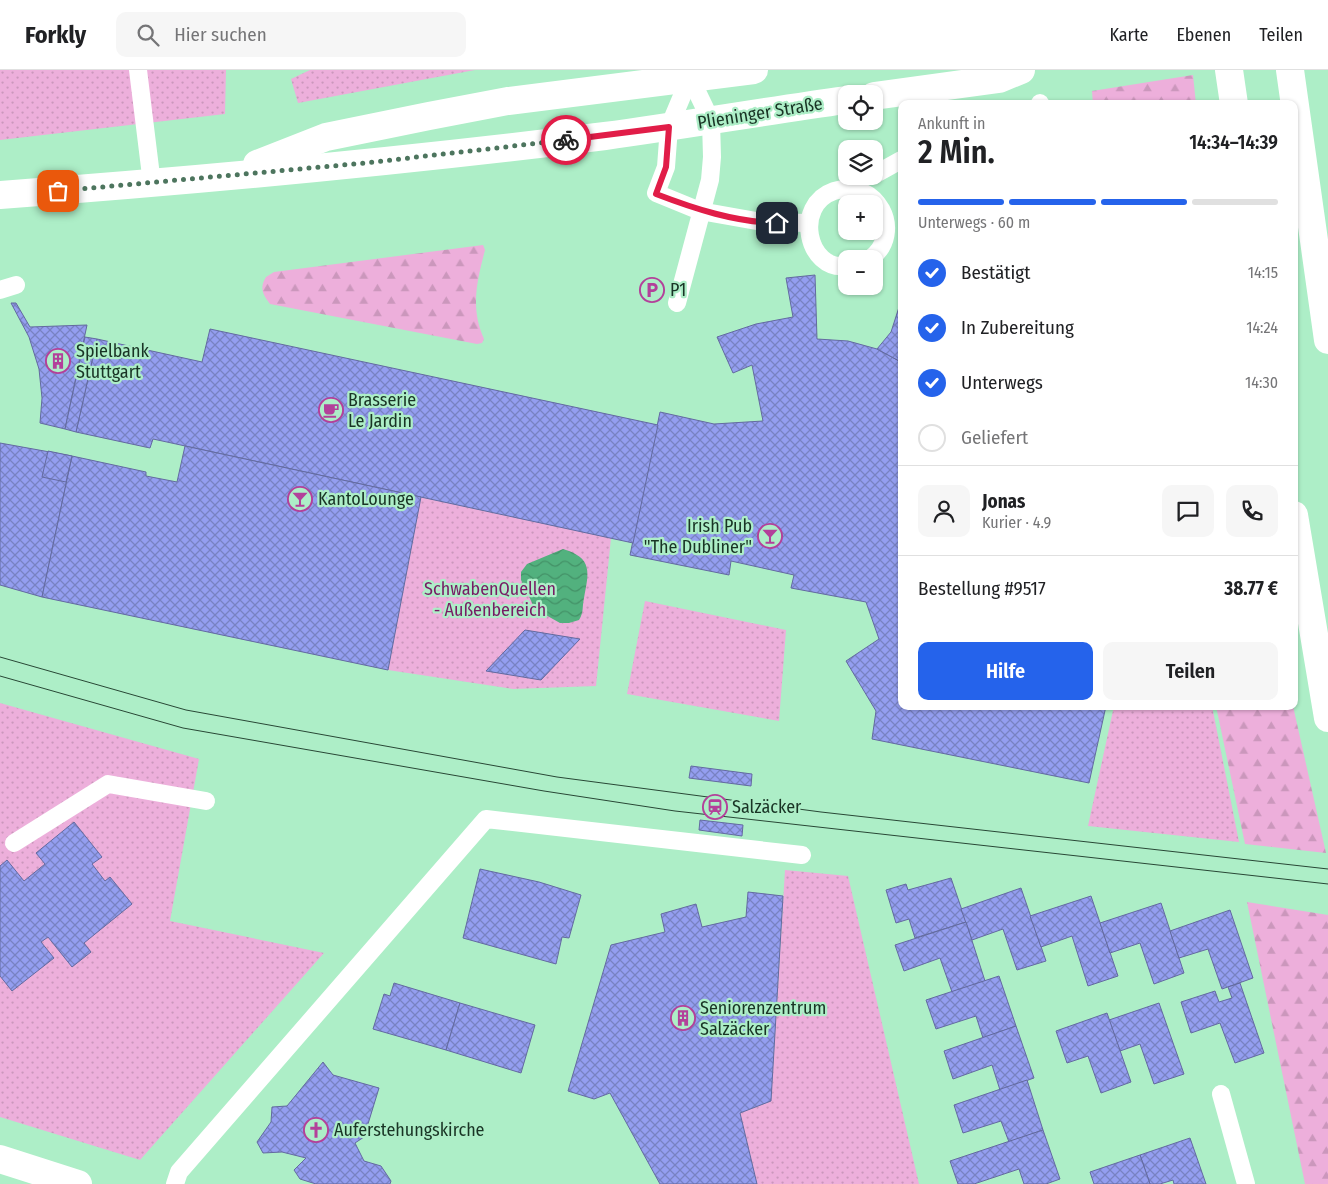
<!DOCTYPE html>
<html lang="de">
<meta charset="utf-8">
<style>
body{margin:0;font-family:"Fira Sans Condensed",sans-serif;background:#f6f6f6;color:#202124;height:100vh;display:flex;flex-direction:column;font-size:19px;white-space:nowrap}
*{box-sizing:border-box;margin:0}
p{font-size:16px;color:#757577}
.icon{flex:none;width:28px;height:28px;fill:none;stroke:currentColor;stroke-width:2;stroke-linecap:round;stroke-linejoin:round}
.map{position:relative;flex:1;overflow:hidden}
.panel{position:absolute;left:898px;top:30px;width:400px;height:610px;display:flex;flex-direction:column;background:#fff;border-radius:10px;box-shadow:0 1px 4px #0004}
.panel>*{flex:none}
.fabs{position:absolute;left:838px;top:15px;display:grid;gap:10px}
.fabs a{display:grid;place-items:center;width:45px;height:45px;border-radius:10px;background:#fff;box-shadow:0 1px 4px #0004;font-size:25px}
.pin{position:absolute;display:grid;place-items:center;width:42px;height:42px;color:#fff;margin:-21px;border-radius:10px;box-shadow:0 2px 8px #0006}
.courier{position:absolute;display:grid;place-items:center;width:50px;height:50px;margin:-25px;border:4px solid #e11d48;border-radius:50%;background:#fff;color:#222;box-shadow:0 1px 6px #0007}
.summary em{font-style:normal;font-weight:600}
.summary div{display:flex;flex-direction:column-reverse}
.summary{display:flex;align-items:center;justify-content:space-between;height:85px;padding:0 20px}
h1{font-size:32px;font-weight:600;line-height:38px}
.bar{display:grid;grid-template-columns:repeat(4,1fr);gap:8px 5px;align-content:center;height:60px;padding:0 20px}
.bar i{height:6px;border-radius:4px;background:#e0e0e0}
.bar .current{background:#2563eb}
.bar p{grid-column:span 4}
.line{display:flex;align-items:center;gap:12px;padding:0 20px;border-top:1px solid #e0e0e0}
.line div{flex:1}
.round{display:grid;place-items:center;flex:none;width:52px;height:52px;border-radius:10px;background:#f6f6f6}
ol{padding:0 20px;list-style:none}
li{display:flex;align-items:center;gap:15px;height:55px}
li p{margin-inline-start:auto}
li .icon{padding:5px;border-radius:50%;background:#2563eb;color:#fff;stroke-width:4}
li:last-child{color:#757577}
li i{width:28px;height:28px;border:2px solid #e0e0e0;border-radius:50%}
.action{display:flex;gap:10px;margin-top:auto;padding:10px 20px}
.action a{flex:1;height:58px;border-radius:10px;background:#2563eb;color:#fff;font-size:20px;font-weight:600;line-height:58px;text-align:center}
.action a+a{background:#f6f6f6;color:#202124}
header{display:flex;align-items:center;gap:30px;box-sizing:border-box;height:70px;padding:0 25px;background:#fff;border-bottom:1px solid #e0e0e0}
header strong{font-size:24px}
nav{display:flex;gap:28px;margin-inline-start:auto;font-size:18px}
.search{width:350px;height:45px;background:#f6f6f6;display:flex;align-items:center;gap:12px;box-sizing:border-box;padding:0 18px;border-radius:10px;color:#757577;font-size:19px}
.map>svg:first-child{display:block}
.grass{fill:url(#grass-dots)}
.forest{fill:url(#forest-firs)}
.water{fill:url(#water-waves)}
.building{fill:url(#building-cross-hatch);stroke:#636aa0}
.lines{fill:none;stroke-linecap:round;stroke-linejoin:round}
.service{stroke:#fff;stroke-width:18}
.minor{stroke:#fff;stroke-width:28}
.secondary{stroke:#fff;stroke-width:28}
.trunk{stroke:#fff;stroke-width:28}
.tram{stroke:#284735;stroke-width:1}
.done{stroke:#4d755e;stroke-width:5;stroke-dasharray:0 9}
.route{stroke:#e11d48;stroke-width:6}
.labels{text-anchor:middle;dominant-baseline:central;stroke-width:4.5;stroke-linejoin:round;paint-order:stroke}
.street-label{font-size:18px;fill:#193425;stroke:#adeec7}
.poi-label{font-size:18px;fill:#193425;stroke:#adeec7;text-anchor:start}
.park-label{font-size:18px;fill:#771b64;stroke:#adeec7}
</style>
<header>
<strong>Forkly</strong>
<div class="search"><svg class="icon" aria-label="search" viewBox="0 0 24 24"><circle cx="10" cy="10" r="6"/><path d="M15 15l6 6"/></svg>Hier suchen</div>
<nav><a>Karte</a><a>Ebenen</a><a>Teilen</a></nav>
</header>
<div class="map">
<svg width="1328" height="1114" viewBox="0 0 1328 1114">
<defs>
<pattern id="grass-dots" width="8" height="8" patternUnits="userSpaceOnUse" patternTransform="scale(1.25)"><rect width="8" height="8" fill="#edafdb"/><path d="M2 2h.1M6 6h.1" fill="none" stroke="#cb97bc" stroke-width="1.8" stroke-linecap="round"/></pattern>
<pattern id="forest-firs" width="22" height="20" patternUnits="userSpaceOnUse" patternTransform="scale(1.25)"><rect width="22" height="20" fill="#edafdb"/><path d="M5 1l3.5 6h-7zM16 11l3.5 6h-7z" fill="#cb97bc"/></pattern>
<pattern id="water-waves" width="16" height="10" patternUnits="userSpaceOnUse" patternTransform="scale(1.25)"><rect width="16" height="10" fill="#52b17e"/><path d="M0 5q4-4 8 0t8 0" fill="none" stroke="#439167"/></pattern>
<pattern id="building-cross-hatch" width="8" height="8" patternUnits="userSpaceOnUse" patternTransform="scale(1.25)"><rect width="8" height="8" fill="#949ef0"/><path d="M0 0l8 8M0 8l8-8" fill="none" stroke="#7882c2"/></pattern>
</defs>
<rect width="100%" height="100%" fill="#adeec7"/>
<g class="grass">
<path d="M0,0H226L225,44L0,70Z"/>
<path d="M310,0H475L298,33L291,9Z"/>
<path d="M421,427L611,468L596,616L513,619L388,600Z"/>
<path d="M645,531L786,560L779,651L627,624Z"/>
<path d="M0,633L199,689L170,851L324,883L140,1090L0,1047Z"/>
<path d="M1114,636H1212L1239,772L1088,756Z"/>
<path d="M785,800L848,806L919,1114H757L740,1043L771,1031Z"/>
</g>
<g class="forest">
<path d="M1193,5L1196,34H1093L1092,21Z"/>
<path d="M483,175L485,180C477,211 470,238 484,269L482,273L477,274L270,234C263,225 259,218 266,207L274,202Z"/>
<path d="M1216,636H1293L1326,783L1245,774Z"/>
<path d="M1247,832L1328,845V1114H1305Z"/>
</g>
<path class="water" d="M563,479C593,488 589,502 584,528C582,537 584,542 579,550L569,553H560L535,539L521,510V502L527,494Z"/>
<g class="building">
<path d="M815,205L817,269L848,271L877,279L901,292V636H1106L1089,713L872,669L876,641L846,591L879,569L866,532L791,518L794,505L731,491L729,505L630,485L660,342L714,354L763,351L752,295L733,303L717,267L756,254L793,247L786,208Z"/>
<path d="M901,231V292L877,279L891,262Z"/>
<path d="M11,233H16L30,257L87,255L65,359L40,353L42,328L39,299L29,267Z"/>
<path d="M210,259L658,355L633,473L153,369L150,378L76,362L97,269L202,292Z"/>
<path d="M85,267L97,269L76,362L65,359Z"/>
<path d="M0,373L72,386L42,527L0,515Z"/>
<path d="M185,376L421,427L388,600L42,527L72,386L146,402V406L177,412Z"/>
<path d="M48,381L72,386L66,412L42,407Z"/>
<path d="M525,560L580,569L541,610L486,601Z"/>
<path d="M691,696L752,704L751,716L689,708Z"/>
<path d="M700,750L743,755L742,766L699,760Z"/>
<path d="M74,752L102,787L92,794L105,811L110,807L132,834L84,873L91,882L72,897L48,867L41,872L54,888L12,921L0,906V796L7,790L24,811L45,794L36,783Z"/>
<path d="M480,799L539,812L581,825L569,868L562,867L556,894L463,868Z"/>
<path d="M951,808L966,852L915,868L909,849L896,853L886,820L906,814L908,820Z"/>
<path d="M1021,818L1046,891L1017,900L1003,859L972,870L961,839Z"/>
<path d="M748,822L783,826L771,1031L740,1043L757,1114H660L610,1023L594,1029L568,1021L611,875L665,862L661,844L696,834L702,857L746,847Z"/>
<path d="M1091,826L1118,906L1088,916L1072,866L1041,877L1030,846Z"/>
<path d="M1161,833L1184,903L1154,914L1140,873L1110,883L1100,853Z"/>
<path d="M1230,840L1253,908L1222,919L1208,879L1179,888L1170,861Z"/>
<path d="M966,852L985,911L952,922L940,888L904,901L895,875Z"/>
<path d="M999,906L1016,956L983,968L976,946L936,959L926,930Z"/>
<path d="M394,913L460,933L446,980L373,959L384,924L390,926Z"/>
<path d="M1240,913L1264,983L1235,993L1220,953L1191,963L1181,932L1215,921L1219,932L1232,928L1228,917Z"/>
<path d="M460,933L535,955L521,1003L446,980Z"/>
<path d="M1159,933L1184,1004L1154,1014L1140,974L1120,981L1109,950Z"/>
<path d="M1107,943L1131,1012L1101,1023L1088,986L1067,993L1056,961Z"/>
<path d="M1016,956L1034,1008L1000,1020L992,995L953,1009L944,981Z"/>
<path d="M323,992L333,1005L379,1018L364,1067L355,1073L364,1091L381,1096L391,1111L390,1114H316L300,1109L294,1100L306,1088L282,1082L263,1083L257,1072L271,1052L272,1037L287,1036Z"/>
<path d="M1027,1010L1043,1060L1009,1072L1001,1051L963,1063L954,1035Z"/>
<path d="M1043,1060L1060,1109L1046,1114H1024L1019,1099L974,1114H958L950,1091Z"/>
<path d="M1190,1068L1206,1114H1174L1173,1110L1160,1114H1150L1140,1085Z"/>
<path d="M1140,1085L1150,1114H1094L1090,1102Z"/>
</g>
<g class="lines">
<g class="service">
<path d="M138,0L152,114"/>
<path d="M690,7L669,57L666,97L656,123L700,141L762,152L808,153"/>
<path d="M1040,34V33"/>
<path d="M874,105L901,90"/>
<path d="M846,196C807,201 793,135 834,121C876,107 906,162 870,189"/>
<path d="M0,220L16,215"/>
<path d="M677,233L710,110L712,87L711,51L690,7"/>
<path d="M14,773L108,714L206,731"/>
<path d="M1221,1024L1246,1114"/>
<path d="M175,1114L179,1102L486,749L802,785"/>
</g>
<path class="minor" d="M0,1089L78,1114"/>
<g class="secondary">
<path d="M874,26L999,9L1021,0"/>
<path d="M257,94L326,67L429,46L508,31L754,0"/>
<path d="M0,125C202,110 404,91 605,66C686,55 766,41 846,30"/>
</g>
<g class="trunk">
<path d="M1229,0L1234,34"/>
<path d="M1290,0L1328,270"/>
<path d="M1294,445L1328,648"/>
</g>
<g class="tram">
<path d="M0,587L186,640L557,707L821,742L1328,799"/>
<path d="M0,606L183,658L544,721L675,741L1328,814"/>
</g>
</g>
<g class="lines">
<path class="done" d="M58,121L365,93L566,70"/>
<path class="route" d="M566,70L669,57L666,97L656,124C695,139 735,152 777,153"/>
</g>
<defs>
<symbol id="parking-ring" viewBox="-11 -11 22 22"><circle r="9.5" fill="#adeec7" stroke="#b3409a" stroke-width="1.5"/><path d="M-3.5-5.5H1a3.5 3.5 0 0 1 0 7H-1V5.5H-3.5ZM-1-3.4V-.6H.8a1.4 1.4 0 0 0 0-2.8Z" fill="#b3409a"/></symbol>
<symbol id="building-ring" viewBox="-11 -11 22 22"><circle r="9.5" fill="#adeec7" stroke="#b3409a" stroke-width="1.5"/><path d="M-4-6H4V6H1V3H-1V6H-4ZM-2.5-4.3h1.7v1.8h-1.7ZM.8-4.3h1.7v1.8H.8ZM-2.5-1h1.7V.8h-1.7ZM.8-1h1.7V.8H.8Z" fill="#b3409a"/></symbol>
<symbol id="cafe-ring" viewBox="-11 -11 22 22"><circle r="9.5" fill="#adeec7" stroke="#b3409a" stroke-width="1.5"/><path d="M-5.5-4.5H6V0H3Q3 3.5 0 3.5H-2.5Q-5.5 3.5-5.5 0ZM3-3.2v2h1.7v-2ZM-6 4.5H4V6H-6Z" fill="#b3409a"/></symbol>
<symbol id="bar-ring" viewBox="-11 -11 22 22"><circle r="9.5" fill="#adeec7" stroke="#b3409a" stroke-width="1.5"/><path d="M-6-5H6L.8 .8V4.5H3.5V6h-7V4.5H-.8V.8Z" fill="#b3409a"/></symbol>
<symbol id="station-ring" viewBox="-11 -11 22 22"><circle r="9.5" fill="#adeec7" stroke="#b3409a" stroke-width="1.5"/><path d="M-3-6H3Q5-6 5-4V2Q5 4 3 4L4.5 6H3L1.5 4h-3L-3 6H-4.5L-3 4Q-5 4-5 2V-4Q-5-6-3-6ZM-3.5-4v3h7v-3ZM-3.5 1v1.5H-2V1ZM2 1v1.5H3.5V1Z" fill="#b3409a"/></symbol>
<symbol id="church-ring" viewBox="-11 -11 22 22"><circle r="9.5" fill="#adeec7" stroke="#b3409a" stroke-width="1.5"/><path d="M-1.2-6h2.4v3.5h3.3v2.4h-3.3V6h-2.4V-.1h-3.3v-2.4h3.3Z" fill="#b3409a"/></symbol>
</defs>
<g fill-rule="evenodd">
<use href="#parking-ring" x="638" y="206" width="28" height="28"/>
<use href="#building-ring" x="44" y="277" width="28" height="28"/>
<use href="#cafe-ring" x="317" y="326" width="28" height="28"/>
<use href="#bar-ring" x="286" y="415" width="28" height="28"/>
<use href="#bar-ring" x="756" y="452" width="28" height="28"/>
<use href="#station-ring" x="701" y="723" width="28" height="28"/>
<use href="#building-ring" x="669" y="934" width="28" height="28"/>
<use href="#church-ring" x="302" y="1046" width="28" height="28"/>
</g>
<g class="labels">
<g class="street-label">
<text transform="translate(760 43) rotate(-9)">Plieninger Straße</text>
</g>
<g class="poi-label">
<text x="670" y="220">P1</text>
<text x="76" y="281">Spielbank<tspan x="76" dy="21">Stuttgart</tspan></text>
<text x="348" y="330">Brasserie<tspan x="348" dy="21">Le Jardin</tspan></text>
<text x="318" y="429">KantoLounge</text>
<text x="752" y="456" text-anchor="end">Irish Pub<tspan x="752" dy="21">"The Dubliner"</tspan></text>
<text x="732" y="737">Salzäcker</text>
<text x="700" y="938">Seniorenzentrum<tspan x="700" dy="21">Salzäcker</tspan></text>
<text x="334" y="1060">Auferstehungskirche</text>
</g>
<g class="park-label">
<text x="490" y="519">SchwabenQuellen<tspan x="490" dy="21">- Außenbereich</tspan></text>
</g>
</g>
</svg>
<div class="fabs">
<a><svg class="icon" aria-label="locate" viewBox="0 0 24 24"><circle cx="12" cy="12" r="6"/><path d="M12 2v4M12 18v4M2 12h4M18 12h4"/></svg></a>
<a><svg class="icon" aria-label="layers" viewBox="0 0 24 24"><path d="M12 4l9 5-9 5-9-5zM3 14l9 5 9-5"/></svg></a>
<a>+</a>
<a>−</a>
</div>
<div class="pin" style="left:58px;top:121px;background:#ea580c"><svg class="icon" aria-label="bag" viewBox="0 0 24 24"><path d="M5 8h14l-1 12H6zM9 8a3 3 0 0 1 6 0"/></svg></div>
<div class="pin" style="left:777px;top:153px;background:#1f2937"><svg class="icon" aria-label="home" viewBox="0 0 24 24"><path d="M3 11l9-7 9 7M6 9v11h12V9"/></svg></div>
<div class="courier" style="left:566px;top:70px"><svg class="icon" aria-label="bike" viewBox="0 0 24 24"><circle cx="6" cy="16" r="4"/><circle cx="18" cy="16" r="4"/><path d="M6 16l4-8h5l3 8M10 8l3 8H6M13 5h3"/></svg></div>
<section class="panel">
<div class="summary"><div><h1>2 Min.</h1><p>Ankunft in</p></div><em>14:34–14:39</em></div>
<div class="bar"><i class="current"></i><i class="current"></i><i class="current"></i><i></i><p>Unterwegs · 60 m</p></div>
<ol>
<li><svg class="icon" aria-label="check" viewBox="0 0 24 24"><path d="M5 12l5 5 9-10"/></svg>Bestätigt<p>14:15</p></li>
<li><svg class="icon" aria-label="check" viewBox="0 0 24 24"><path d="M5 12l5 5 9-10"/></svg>In Zubereitung<p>14:24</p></li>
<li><svg class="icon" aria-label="check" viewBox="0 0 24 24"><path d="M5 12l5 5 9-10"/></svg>Unterwegs<p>14:30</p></li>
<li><i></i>Geliefert</li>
</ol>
<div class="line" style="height:90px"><a class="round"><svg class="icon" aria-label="person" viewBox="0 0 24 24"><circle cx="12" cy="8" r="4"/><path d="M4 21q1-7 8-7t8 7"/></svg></a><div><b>Jonas</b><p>Kurier · 4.9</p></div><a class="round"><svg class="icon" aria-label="chat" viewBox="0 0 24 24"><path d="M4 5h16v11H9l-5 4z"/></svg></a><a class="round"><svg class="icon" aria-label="phone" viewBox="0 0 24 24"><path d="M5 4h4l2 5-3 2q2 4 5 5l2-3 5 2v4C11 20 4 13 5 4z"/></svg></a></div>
<div class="line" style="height:65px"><div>Bestellung #9517</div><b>38.77 €</b></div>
<div class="action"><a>Hilfe</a><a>Teilen</a></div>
</section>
</div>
